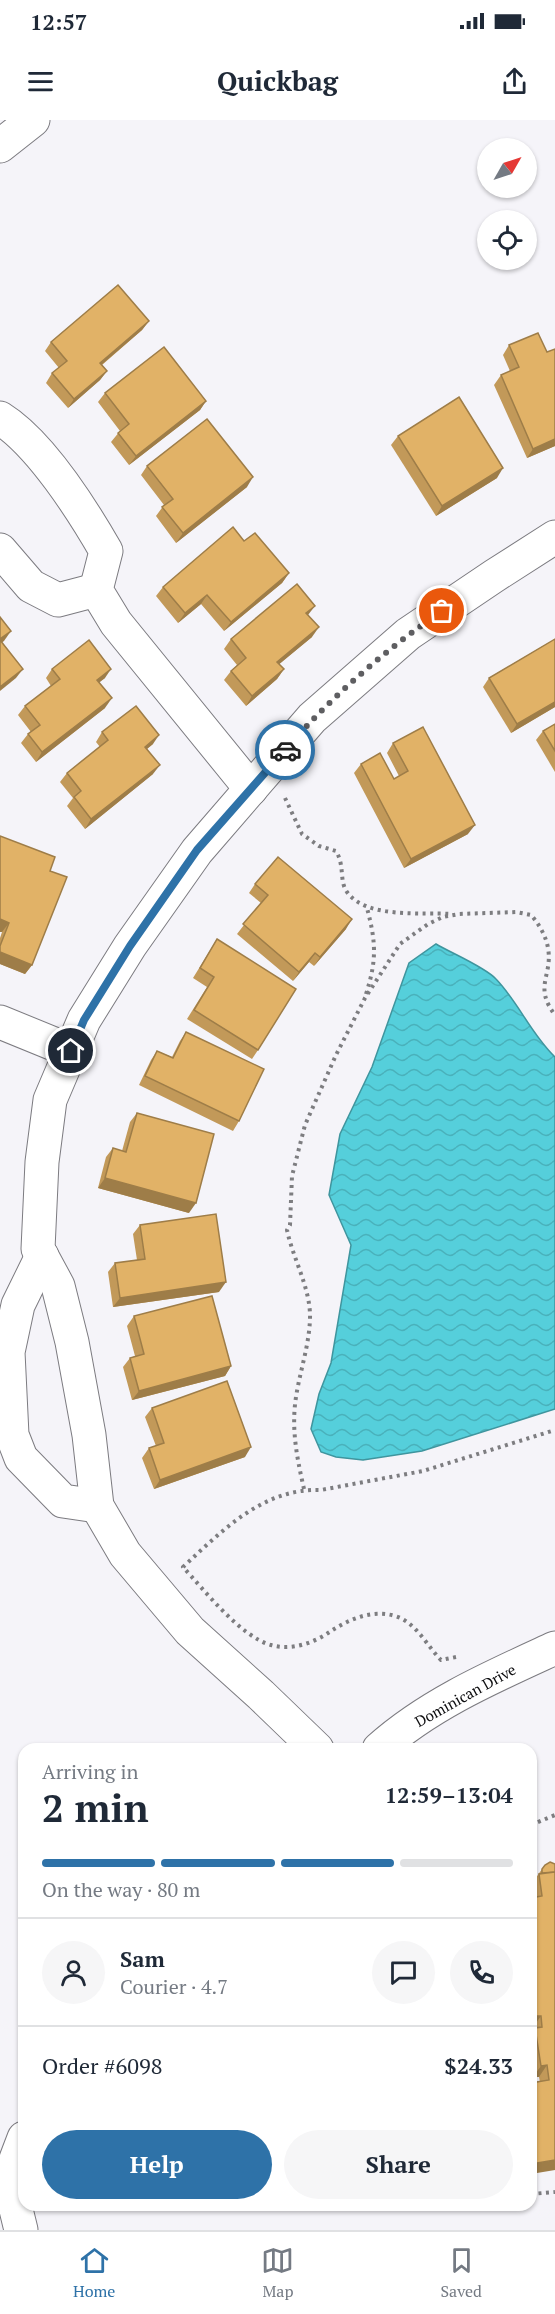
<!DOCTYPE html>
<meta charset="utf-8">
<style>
body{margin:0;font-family:"PT Serif",serif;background:#f6f6f7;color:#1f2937;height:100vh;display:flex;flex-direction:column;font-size:22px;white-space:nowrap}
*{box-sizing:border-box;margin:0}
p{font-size:20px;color:#747a83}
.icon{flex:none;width:33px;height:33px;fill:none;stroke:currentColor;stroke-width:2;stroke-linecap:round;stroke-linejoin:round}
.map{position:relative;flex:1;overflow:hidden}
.panel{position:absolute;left:18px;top:1623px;width:519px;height:468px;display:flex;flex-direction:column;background:#fff;border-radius:18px;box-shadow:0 2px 4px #0004}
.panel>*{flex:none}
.needle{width:39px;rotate:51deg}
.buttons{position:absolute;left:477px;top:18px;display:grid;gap:12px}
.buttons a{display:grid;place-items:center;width:60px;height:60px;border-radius:50%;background:#fff;box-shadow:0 2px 4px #0004;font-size:30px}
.pin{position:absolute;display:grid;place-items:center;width:51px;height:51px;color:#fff;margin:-26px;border:3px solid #fff;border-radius:50%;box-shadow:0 2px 6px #0007}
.courier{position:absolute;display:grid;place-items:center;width:60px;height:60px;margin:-30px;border:4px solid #2e72a8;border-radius:50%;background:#fff;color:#222;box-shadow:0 2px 8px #0007}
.head em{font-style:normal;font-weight:700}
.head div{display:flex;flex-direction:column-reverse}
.head{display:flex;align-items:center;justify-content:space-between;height:102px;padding:0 24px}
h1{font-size:39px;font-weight:700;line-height:45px}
.bar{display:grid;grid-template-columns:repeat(4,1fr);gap:9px 6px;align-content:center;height:72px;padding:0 24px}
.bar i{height:8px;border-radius:4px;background:#e0e1e3}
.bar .on{background:#2e72a8}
.bar p{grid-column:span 4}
.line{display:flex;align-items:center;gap:15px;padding:0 24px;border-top:2px solid #e0e1e3}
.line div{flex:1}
.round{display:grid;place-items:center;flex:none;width:63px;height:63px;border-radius:32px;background:#f6f6f7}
.primary-button{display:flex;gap:12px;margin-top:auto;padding:12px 24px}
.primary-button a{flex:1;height:69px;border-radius:36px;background:#2e72a8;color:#fff;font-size:24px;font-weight:700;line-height:69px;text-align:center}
.primary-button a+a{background:#f6f6f7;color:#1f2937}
.status{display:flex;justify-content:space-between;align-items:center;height:42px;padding:0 30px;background:#fff;direction:ltr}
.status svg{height:16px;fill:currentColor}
header{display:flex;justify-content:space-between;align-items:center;height:78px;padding:0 24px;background:#fff;font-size:27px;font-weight:700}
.menu{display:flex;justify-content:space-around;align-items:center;height:84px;border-top:2px solid #e0e1e3;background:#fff;font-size:16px;color:#747a83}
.menu a{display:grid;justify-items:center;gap:3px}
.menu .on{color:#2e72a8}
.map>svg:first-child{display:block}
.water{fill:url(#water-waves);stroke:#3f959e;stroke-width:1.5}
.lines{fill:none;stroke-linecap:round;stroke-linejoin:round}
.minor-casing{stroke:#7c7b80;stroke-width:35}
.path{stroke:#7d7d80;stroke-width:4;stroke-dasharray:3 4.5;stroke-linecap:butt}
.minor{stroke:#fff;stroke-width:33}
.wall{fill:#c29959}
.shaded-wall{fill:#9e7d48}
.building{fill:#e1b267;stroke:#9e7d48;stroke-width:1.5}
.done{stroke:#5e5e61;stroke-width:6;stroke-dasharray:0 10.8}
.route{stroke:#2e72a8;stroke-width:8}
.labels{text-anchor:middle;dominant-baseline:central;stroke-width:4.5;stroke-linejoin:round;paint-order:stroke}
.street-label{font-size:15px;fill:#0d0d0f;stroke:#fff}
</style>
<div class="status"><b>12:57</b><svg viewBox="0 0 49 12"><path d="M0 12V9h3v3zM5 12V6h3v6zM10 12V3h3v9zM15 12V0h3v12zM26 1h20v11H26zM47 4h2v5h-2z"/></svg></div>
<header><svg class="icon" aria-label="menu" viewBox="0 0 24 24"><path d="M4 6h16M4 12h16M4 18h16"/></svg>Quickbag<svg class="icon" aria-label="share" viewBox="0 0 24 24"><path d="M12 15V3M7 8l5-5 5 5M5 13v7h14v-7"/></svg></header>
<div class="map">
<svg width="555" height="2110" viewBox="0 0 555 2110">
<defs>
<pattern id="water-waves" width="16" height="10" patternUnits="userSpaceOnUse" patternTransform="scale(1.5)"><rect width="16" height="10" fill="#55cfdb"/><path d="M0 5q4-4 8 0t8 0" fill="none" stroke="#49b1bb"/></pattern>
</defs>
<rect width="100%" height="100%" fill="#f5f4f9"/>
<path class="water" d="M436,824C451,833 485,847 496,859C519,883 531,914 555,937V1289L422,1331L363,1340L336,1337L321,1332L311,1309L319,1274L331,1243L351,1125L329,1075L340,1014L372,947L409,843Z"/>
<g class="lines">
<defs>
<g id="minor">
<path d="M0,26L33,0"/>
<path d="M0,298C40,323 83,391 106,431L96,470L116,503L251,669"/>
<path d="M0,430L31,466L58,480L96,470"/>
<path d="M0,902L71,931"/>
<path d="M42,1136L18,1185L8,1232L12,1315L21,1338L63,1381L97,1386"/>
<path d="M317,1629L261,1575L190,1511L125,1434L97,1386L89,1315L72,1222L58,1166L38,1129L42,1042L50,980L84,900L130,826L197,731L312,598L408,514L494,456L555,417"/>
<path d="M379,1629C429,1584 494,1556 555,1528"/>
<path d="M21,2110L11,2069L16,2039L24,2018"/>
</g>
</defs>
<use href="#minor" class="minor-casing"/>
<g class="path">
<path d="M285,678L302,714L319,726L336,731C345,746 339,761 347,772C366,799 422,792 451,794"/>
<path d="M366,874C377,840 376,822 367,788"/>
<path d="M304,1369C297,1338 291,1309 296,1277C300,1251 309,1226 310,1199C311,1169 293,1139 287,1110L290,1105L292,1056L305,1005L336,935L365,878L400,824L428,804L443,797L459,794L516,792L531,795C539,804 546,816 548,828C553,856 533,866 555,895"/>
<path d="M456,1537L441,1540C427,1526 416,1502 395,1496C372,1489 350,1499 331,1511C314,1523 291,1531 271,1525C241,1517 204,1470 183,1447C223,1410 263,1368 321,1370L423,1351L555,1310"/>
<path d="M531,1705L555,1695"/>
<path d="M531,2074L555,2072"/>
</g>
<use href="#minor" class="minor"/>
</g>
<g class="wall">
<path d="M149,201L142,210L102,245L107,251L100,260L68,288L46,263L52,253L59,248L45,231L51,222Z"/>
<path d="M509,225L547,232L555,326L527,338L494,265L501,255L510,251L503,235Z"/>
<path d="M105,273L206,281L200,290L129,345L111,322L120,311L98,282Z"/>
<path d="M398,316L497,358L436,396L391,325Z"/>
<path d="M147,346L247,367L176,423L156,396L164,385L141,355Z"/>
<path d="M244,421L289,453L282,463L224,511L201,484L178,503L156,476L163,467Z"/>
<path d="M308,495L312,517L279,544L284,549L277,559L246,586L224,560L231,551L237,545L224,529L231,519Z"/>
<path d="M555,519V587L511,613L483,567L489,558Z"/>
<path d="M52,549L105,558L99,562L105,588L36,642L21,623L28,614L31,612L18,595L25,586L51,566L46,558Z"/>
<path d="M555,604V652L536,620L543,611Z"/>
<path d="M102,612L153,624L147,629L153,654L85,709L67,686L73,678L60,662L67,653L100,627L96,622Z"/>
<path d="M393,623L468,714L404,748L354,653L361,644L394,659L399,656L387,633Z"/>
<path d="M0,716L50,751L32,845L25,854L0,844V818L2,812H0Z"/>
<path d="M255,764L346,809L314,846L309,842L293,861L237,814L261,783L249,773Z"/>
<path d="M217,819L258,930L252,939L187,899L207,867L193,858Z"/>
<path d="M186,912L239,1001L233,1011L139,965L151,940L157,931L172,937L180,921Z"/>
<path d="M137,993L189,1093L98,1068L106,1037L113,1028L122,1031L130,1002Z"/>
<path d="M140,1105L219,1172L113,1187L108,1152L115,1143L137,1140L133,1114Z"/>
<path d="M134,1196L231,1246L225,1256L132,1280L123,1247L130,1238L135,1236L127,1206Z"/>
<path d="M152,1288L245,1337L154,1369L142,1338L149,1328L156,1326L145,1297Z"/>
<path d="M542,1749L555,2050L539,1957H533L531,1945V1914L533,1911V1907H531V1778H533L531,1765Z"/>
</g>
<g class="shaded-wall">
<path d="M149,201L142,210L93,252L100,243Z"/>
<path d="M107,251L100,260L68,288L74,279Z"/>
<path d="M206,281L200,290L129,345L136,336Z"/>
<path d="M555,319V326L527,338L533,329Z"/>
<path d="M503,348L497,358L436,396L442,386Z"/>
<path d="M253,357L247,367L176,423L183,413Z"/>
<path d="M289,453L282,463L224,511L231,502Z"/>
<path d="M207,475L201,484L178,503L185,493Z"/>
<path d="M315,486L308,495L306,493Z"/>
<path d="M319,507L312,517L271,551L277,542Z"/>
<path d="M11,511L4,521L0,524V519Z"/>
<path d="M23,549L16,558L0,571V567Z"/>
<path d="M111,549L105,558L91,569L97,560Z"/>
<path d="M284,549L277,559L246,586L252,576Z"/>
<path d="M112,578L105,588L36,642L42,632Z"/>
<path d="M555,582V587L511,613L517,604Z"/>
<path d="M159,615L153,624L138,636L145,627Z"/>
<path d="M160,645L153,654L85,709L91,699Z"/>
<path d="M475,705L468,714L404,748L411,739Z"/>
<path d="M0,799L9,803L2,812H0Z"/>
<path d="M352,799L346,809L314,846L320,837Z"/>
<path d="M0,832L32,845L25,854L0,844Z"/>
<path d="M315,833L309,842L293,861L299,852Z"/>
<path d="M105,1058L196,1083L189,1093L98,1068Z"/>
<path d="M226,1162L219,1172L113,1187L120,1178Z"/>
<path d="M231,1246L225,1256L132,1280L139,1271Z"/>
<path d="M251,1327L245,1337L154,1369L160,1360Z"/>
<path d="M534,1896H541L533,1907H531V1900Z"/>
<path d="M547,1945L539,1957H533L541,1946Z"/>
<path d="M555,2040V2050L531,2054V2044Z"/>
</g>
<g class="building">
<path d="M118,165L149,201L100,243L107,251L74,279L52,253L67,241L51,222Z"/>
<path d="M538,213L547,232L555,229V319L533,329L501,255L519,247L509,225Z"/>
<path d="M164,227L206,281L136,336L118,313L129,304L105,273Z"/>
<path d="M459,277L503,348L442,386L398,316Z"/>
<path d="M207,299L253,357L183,413L162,387L173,379L147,346Z"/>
<path d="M233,407L244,421L255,413L289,453L231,502L207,475L185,493L163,467Z"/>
<path d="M297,464L315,486L306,493L319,507L277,542L284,549L252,576L231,551L246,538L231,519Z"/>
<path d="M0,497L11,511L0,519Z"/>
<path d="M555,519V582L517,604L489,558Z"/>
<path d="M0,520L23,549L0,567Z"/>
<path d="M89,520L111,549L97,560L112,578L42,632L28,614L40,605L25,586L60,559L52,549Z"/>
<path d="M136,586L159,615L145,627L160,645L91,699L74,677L81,671L67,653L108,620L102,612Z"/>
<path d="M555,604V631L543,611Z"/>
<path d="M423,607L475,705L411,739L361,644L380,633L394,659L408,651L393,623Z"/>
<path d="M0,716L55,737L50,751L67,757L32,845L0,832V826L9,803L0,799Z"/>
<path d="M278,737L352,799L320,837L315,833L299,852L243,804L268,775L255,764Z"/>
<path d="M217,819L296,869L258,930L194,890L214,857L200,848Z"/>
<path d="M186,912L264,949L239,1001L145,956L157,931L173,938Z"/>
<path d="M137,993L214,1014L196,1083L105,1058L113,1028L126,1032Z"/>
<path d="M216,1094L226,1162L120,1178L115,1143L145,1139L140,1105Z"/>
<path d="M212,1176L231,1246L139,1271L130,1238L144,1234L134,1196Z"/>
<path d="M227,1261L251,1327L160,1360L149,1328L164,1323L152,1288Z"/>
<path d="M550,1742L555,1744V1752L542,1753V1749L545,1745Z"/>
<path d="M555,1752V2040L531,2044V1963L549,1960L547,1945L541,1946L535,1908L542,1907L541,1896H534L531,1877V1860H536L534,1848H531V1778L542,1776L539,1754Z"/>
</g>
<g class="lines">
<path class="done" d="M285,630C330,578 385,530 442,491"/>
<path class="route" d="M71,931L84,900L130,826L197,730L285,630"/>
</g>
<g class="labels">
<g class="street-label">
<text transform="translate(465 1575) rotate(-29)">Dominican Drive</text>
</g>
</g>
</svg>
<div class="buttons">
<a><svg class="needle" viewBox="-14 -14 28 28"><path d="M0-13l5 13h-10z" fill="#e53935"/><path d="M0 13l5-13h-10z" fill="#747a83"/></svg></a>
<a><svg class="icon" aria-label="locate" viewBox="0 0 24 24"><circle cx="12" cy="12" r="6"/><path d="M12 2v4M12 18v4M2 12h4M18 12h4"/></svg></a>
</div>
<div class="pin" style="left:442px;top:491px;background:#ea580c"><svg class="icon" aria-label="bag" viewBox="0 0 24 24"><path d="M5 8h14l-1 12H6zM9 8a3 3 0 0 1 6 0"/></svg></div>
<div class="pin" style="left:71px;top:931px;background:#1f2937"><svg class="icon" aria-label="home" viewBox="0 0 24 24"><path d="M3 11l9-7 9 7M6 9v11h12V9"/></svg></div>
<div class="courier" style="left:285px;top:630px"><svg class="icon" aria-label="car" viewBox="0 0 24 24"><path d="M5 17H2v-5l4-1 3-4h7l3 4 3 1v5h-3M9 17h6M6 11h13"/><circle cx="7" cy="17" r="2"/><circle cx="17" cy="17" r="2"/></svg></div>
<section class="panel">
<div class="head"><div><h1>2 min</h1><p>Arriving in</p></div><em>12:59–13:04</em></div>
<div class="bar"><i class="on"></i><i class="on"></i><i class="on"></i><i></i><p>On the way · 80 m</p></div>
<div class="line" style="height:108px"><a class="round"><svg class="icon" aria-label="person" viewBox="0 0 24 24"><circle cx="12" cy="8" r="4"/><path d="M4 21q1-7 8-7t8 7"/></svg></a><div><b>Sam</b><p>Courier · 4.7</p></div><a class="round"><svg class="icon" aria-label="chat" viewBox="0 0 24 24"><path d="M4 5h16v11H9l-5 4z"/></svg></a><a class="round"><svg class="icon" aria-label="phone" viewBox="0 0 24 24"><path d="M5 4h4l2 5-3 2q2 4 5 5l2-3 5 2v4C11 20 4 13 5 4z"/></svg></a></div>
<div class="line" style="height:78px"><div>Order #6098</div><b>$24.33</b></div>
<div class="primary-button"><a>Help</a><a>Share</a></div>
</section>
</div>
<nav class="menu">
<a class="on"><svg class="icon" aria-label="home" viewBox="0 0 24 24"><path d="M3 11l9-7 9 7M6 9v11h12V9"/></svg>Home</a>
<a><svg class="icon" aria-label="map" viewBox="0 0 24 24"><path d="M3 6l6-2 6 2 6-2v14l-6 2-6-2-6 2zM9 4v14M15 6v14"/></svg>Map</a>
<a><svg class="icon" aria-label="saved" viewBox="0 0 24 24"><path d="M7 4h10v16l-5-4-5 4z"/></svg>Saved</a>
</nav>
